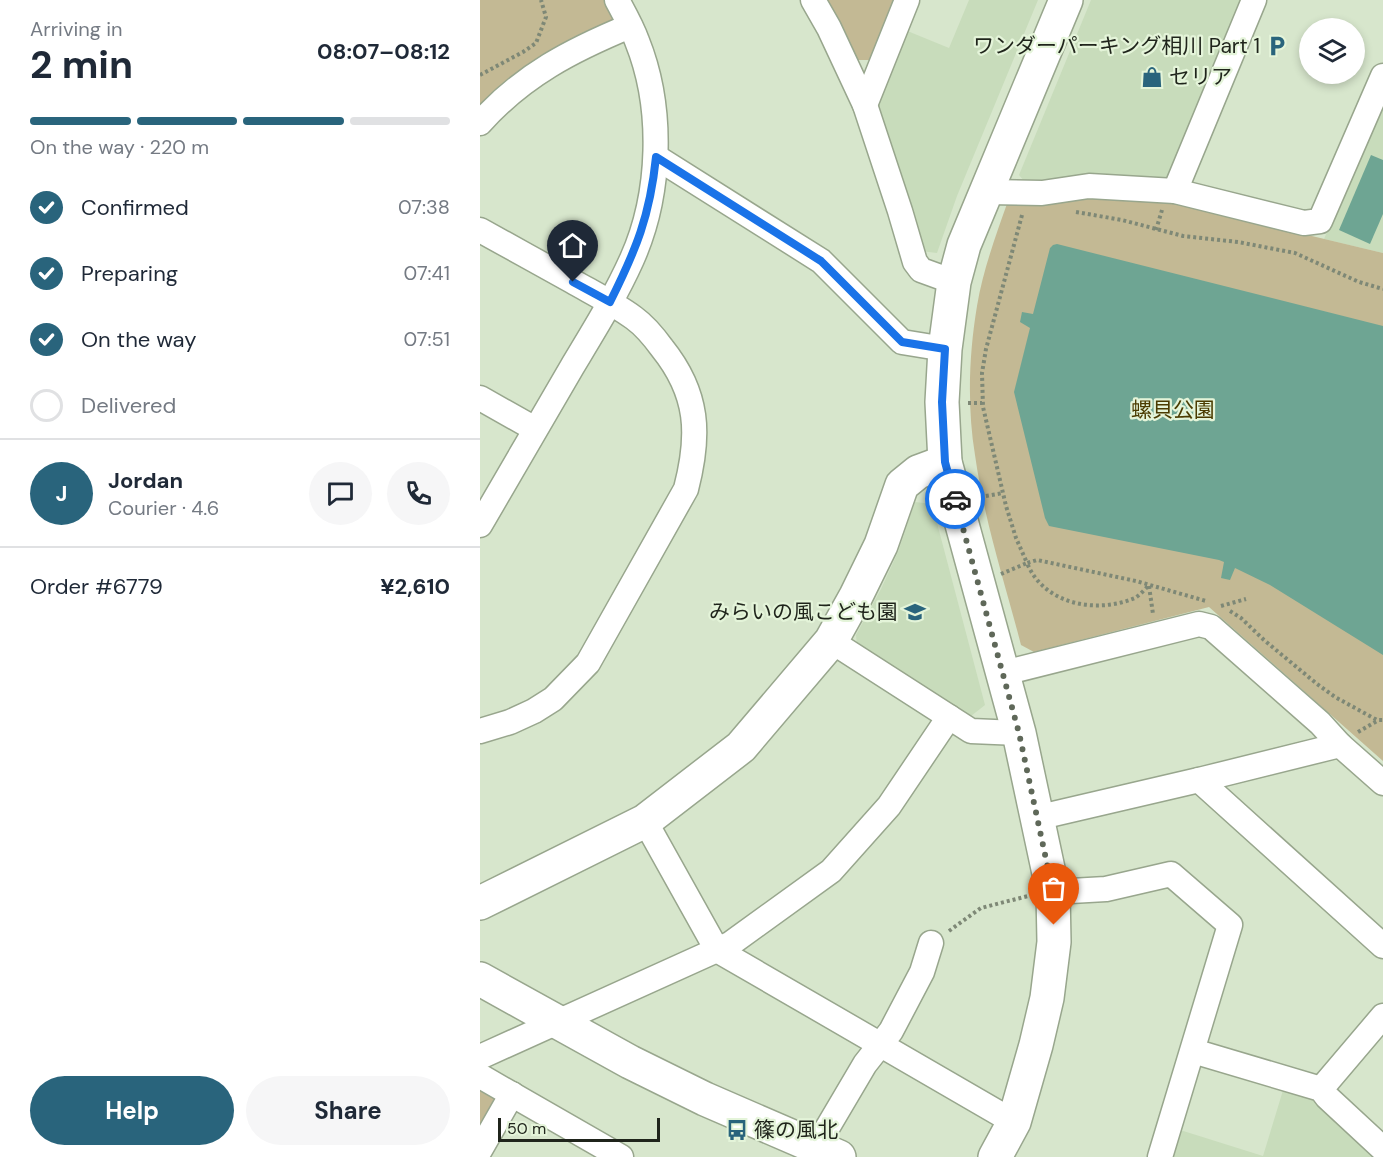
<!DOCTYPE html>
<meta charset="utf-8">
<style>
body{margin:0;font-family:"DM Sans","Noto Sans JP",sans-serif;background:#f6f6f7;color:#1f2937;height:100vh;display:flex;flex-direction:column;font-size:22px;white-space:nowrap}
*{box-sizing:border-box;margin:0}
p{font-size:20px;color:#747a83}
.icon{flex:none;width:33px;height:33px;fill:none;stroke:currentColor;stroke-width:2;stroke-linecap:round;stroke-linejoin:round}
.map{position:relative;flex:1;overflow:hidden}
.panel{display:flex;flex-direction:column;background:#fff;width:480px}
.panel>*{flex:none}
.controls{position:absolute;left:819px;top:18px;display:grid;gap:12px}
.controls a{display:grid;place-items:center;width:66px;height:66px;border-radius:50%;background:#fff;box-shadow:0 3px 9px #0003;font-size:30px}
.scale{position:absolute;left:18px;bottom:15px;width:162px;box-sizing:border-box;padding-left:6px;border:3px solid #1f241b;border-top:0;font-size:16px;line-height:21px;white-space:nowrap;color:#1f241b;-webkit-text-stroke:4px #e4f4d9;paint-order:stroke}
.pin{position:absolute;display:grid;place-items:center;width:51px;height:51px;color:#fff;margin:-62px -26px;border-radius:50% 50% 50% 0;rotate:-45deg;box-shadow:0 0 6px #0007}
.pin .icon{rotate:45deg}
.courier{position:absolute;display:grid;place-items:center;width:60px;height:60px;margin:-30px;border:4px solid #1a73e8;border-radius:50%;background:#fff;color:#222;box-shadow:0 2px 8px #0007}
.overview em{font-style:normal;font-weight:700}
.overview div{display:flex;flex-direction:column-reverse}
.overview{display:flex;align-items:center;justify-content:space-between;height:102px;padding:0 30px}
h1{font-size:39px;font-weight:700;line-height:45px}
.bar{display:grid;grid-template-columns:repeat(4,1fr);gap:9px 6px;align-content:center;height:72px;padding:0 30px}
.bar i{height:8px;border-radius:4px;background:#e0e1e3}
.bar .on{background:#29647c}
.bar p{grid-column:span 4}
.line{display:flex;align-items:center;gap:15px;padding:0 30px;border-top:2px solid #e0e1e3}
.line div{flex:1}
.round{display:grid;place-items:center;flex:none;width:63px;height:63px;border-radius:32px;background:#f6f6f7}
ol{padding:0 30px;list-style:none}
li{display:flex;align-items:center;gap:18px;height:66px}
li p{margin-inline-start:auto}
li .icon{padding:6px;border-radius:50%;background:#29647c;color:#fff;stroke-width:4}
li:last-child{color:#747a83}
li i{width:33px;height:33px;border:3px solid #e0e1e3;border-radius:50%}
.primary-button{display:flex;gap:12px;margin-top:auto;padding:12px 30px}
.primary-button a{flex:1;height:69px;border-radius:36px;background:#29647c;color:#fff;font-size:24px;font-weight:700;line-height:69px;text-align:center}
.primary-button a+a{background:#f6f6f7;color:#1f2937}
main{display:flex;flex:1;min-height:0}
.map>svg:first-child{display:block}
.built{fill:#c8dcbb}
.green{fill:#c3b994}
.water{fill:#6ea593}
.lines{fill:none;stroke-linecap:round;stroke-linejoin:round}
.street-casing{stroke:#98a68d;stroke-width:27}
.secondary-casing{stroke:#98a68d;stroke-width:36}
.path{stroke:#7e8876;stroke-width:4;stroke-dasharray:3 3;stroke-linecap:butt}
.street{stroke:#fff;stroke-width:24}
.secondary{stroke:#fff;stroke-width:33}
.done{stroke:#5f6859;stroke-width:6;stroke-dasharray:0 10.8}
.route{stroke:#1a73e8;stroke-width:8}
.labels{text-anchor:middle;dominant-baseline:central;stroke-width:4.5;stroke-linejoin:round;paint-order:stroke}
.poi-label{font-size:21px;fill:#1f241b;stroke:#e4f4d9;text-anchor:end}
.park-label{font-size:21px;fill:#4a3b00;stroke:#e4f4d9}
</style>
<main>
<section class="panel">
<div class="overview"><div><h1>2 min</h1><p>Arriving in</p></div><em>08:07–08:12</em></div>
<div class="bar"><i class="on"></i><i class="on"></i><i class="on"></i><i></i><p>On the way · 220 m</p></div>
<ol>
<li><svg class="icon" aria-label="check" viewBox="0 0 24 24"><path d="M5 12l5 5 9-10"/></svg>Confirmed<p>07:38</p></li>
<li><svg class="icon" aria-label="check" viewBox="0 0 24 24"><path d="M5 12l5 5 9-10"/></svg>Preparing<p>07:41</p></li>
<li><svg class="icon" aria-label="check" viewBox="0 0 24 24"><path d="M5 12l5 5 9-10"/></svg>On the way<p>07:51</p></li>
<li><i></i>Delivered</li>
</ol>
<div class="line" style="height:108px"><b class="round" style="background:#29647c;color:#fff">J</b><div><b>Jordan</b><p>Courier · 4.6</p></div><a class="round"><svg class="icon" aria-label="chat" viewBox="0 0 24 24"><path d="M4 5h16v11H9l-5 4z"/></svg></a><a class="round"><svg class="icon" aria-label="phone" viewBox="0 0 24 24"><path d="M5 4h4l2 5-3 2q2 4 5 5l2-3 5 2v4C11 20 4 13 5 4z"/></svg></a></div>
<div class="line" style="height:78px"><div>Order #6779</div><b>¥2,610</b></div>
<div class="primary-button"><a>Help</a><a>Share</a></div>
</section>
<div class="map">
<svg width="903" height="1157" viewBox="0 0 903 1157">
<rect width="100%" height="100%" fill="#d7e6cc"/>
<g class="built">
<path d="M489,0H558L477,196L457,253L440,251L396,101L425,30L469,48Z"/>
<path d="M611,0H764L693,175L682,181L545,182L539,175Z"/>
<path d="M903,102V253L844,239Z"/>
<path d="M435,502L452,504L505,705L491,716L377,645L376,635L401,589L418,552Z"/>
<path d="M804,1087L835,1096L900,1157H688L697,1129L783,1156Z"/>
</g>
<g class="green">
<path d="M0,0H126L136,13L132,25L0,108Z"/>
<path d="M344,0H417L392,60H374Z"/>
<path d="M603,197L690,202L903,253V761L729,607L554,652L541,645C525,583 504,520 495,455C487,406 489,354 497,306C503,270 516,235 528,201Z"/>
<path d="M0,1086L16,1096L19,1105L0,1136Z"/>
</g>
<g class="water">
<path d="M891,155L903,160V214L890,244L859,230Z"/>
<path d="M577,244L903,326V655L790,585L755,568L750,580L741,578L744,562L739,560L569,526L565,518L534,392L550,328L540,322L542,312L553,314L570,248L573,245Z"/>
</g>
<g class="lines">
<defs>
<g id="street">
<path d="M333,0L349,28L385,105L420,211L435,262L441,270L474,282"/>
<path d="M385,105L427,0"/>
<path d="M0,123C43,75 92,50 150,26"/>
<path d="M176,157L341,261L422,342L465,349"/>
<path d="M695,191L774,0"/>
<path d="M507,192L562,193L609,186L695,191L824,223L840,221L903,76"/>
<path d="M0,230C31,247 61,264 92,281C113,293 135,304 154,318C165,326 174,337 182,348C219,394 220,435 206,489L108,663L73,699L54,711L30,722L0,731"/>
<path d="M0,398L55,429"/>
<path d="M0,525C31,472 61,420 92,367C113,332 135,297 152,259C181,194 184,108 157,41C152,27 144,13 137,0"/>
<path d="M351,641L491,731L539,733"/>
<path d="M524,673L719,624L731,627L840,723L860,745L903,783"/>
<path d="M719,780L860,745"/>
<path d="M556,818L719,780L903,946"/>
<path d="M165,821L237,950L534,1122"/>
<path d="M573,892L626,889L691,874L750,925L680,1157"/>
<path d="M713,1051L841,1089L847,1097L903,1149"/>
<path d="M0,1057L250,944L351,871L409,806L469,717"/>
<path d="M0,1076L141,1157"/>
<path d="M841,1089L903,1016"/>
<path d="M336,1147L385,1064L411,1031L442,972L451,943"/>
<path d="M0,1150L32,1094"/>
</g>
<g id="secondary">
<path d="M0,903L165,821L261,747L351,641L376,596L401,545L422,485L438,472L465,462"/>
<path d="M0,979L150,1062L225,1099L359,1157"/>
<path d="M515,1157L534,1122L556,1045L567,998L574,942L573,892L539,733L465,462L462,402L465,349L474,282L484,245L586,0"/>
</g>
</defs>
<use href="#street" class="street-casing"/>
<use href="#secondary" class="secondary-casing"/>
<g class="path">
<path d="M0,75L43,52L56,43L66,17L61,0"/>
<path d="M596,212L642,220L703,236L758,242L815,253L879,282L903,289"/>
<path d="M542,215L506,349L502,373L503,407L526,506L536,538L547,563L557,560L656,581L726,601"/>
<path d="M676,230L682,210"/>
<path d="M488,403H502"/>
<path d="M500,497L523,493"/>
<path d="M521,574L547,563C564,605 617,614 655,598C660,595 665,589 669,585"/>
<path d="M669,586L673,614"/>
<path d="M741,606L766,599"/>
<path d="M750,611L761,618L784,640L837,684L855,697L897,720H903"/>
<path d="M878,732L897,721"/>
<path d="M469,931L501,908L548,896"/>
</g>
<use href="#street" class="street"/>
<use href="#secondary" class="secondary"/>
</g>
<g class="lines">
<path class="done" d="M475,499L539,733L573,892L574,925"/>
<path class="route" d="M93,282L130,302C156,250 170,216 176,157L341,261L422,342L465,349L462,402L465,462L475,499"/>
</g>
<defs>
<symbol id="parking-bare" viewBox="-9 -9 18 18"><path d="M-3.5-5.5H1a3.5 3.5 0 0 1 0 7H-1V5.5H-3.5ZM-1-3.4V-.6H.8a1.4 1.4 0 0 0 0-2.8Z" fill="#29647c" stroke="#e4f4d9" stroke-width="2.5" paint-order="stroke"/></symbol>
<symbol id="shop-bare" viewBox="-9 -9 18 18"><path d="M-5-2.5h2.3a2.7 3.5 0 0 1 5.4 0H5L5.5 6h-11ZM-1.5-2.5h3a1.5 2.3 0 0 0-3 0Z" fill="#29647c" stroke="#e4f4d9" stroke-width="2.5" paint-order="stroke"/></symbol>
<symbol id="school-bare" viewBox="-9 -9 18 18"><path d="M0-5L7-2L0 1L-7-2ZM-4 1L0 2.5L4 1V4Q0 6-4 4Z" fill="#29647c" stroke="#e4f4d9" stroke-width="2.5" paint-order="stroke"/></symbol>
<symbol id="bus-bare" viewBox="-9 -9 18 18"><path d="M-5-6H5V4H4V6H2V4H-2V6H-4V4H-5ZM-3.5-4V0h7V-4ZM-3.5 1.2v1.5H-2V1.2ZM2 1.2v1.5H3.5V1.2Z" fill="#29647c" stroke="#e4f4d9" stroke-width="2.5" paint-order="stroke"/></symbol>
</defs>
<g fill-rule="evenodd">
<use href="#parking-bare" x="782" y="31" width="30" height="30"/>
<use href="#shop-bare" x="657" y="62" width="30" height="30"/>
<use href="#school-bare" x="420" y="597" width="30" height="30"/>
<use href="#bus-bare" x="242" y="1115" width="30" height="30"/>
</g>
<g class="labels">
<g class="poi-label">
<text x="780" y="46">ワンダーパーキング相川 Part 1</text>
<text x="689" y="77" text-anchor="start">セリア</text>
<text x="418" y="612">みらいの風こども園</text>
<text x="274" y="1130" text-anchor="start">篠の風北</text>
</g>
<g class="park-label">
<text x="693" y="410">螺貝公園</text>
</g>
</g>
</svg>
<div class="controls">
<a><svg class="icon" aria-label="layers" viewBox="0 0 24 24"><path d="M12 4l9 5-9 5-9-5zM3 14l9 5 9-5"/></svg></a>
</div>
<div class="scale">50 m</div>
<div class="pin" style="left:574px;top:925px;background:#ea580c"><svg class="icon" aria-label="bag" viewBox="0 0 24 24"><path d="M5 8h14l-1 12H6zM9 8a3 3 0 0 1 6 0"/></svg></div>
<div class="pin" style="left:93px;top:282px;background:#1f2937"><svg class="icon" aria-label="home" viewBox="0 0 24 24"><path d="M3 11l9-7 9 7M6 9v11h12V9"/></svg></div>
<div class="courier" style="left:475px;top:499px"><svg class="icon" aria-label="car" viewBox="0 0 24 24"><path d="M5 17H2v-5l4-1 3-4h7l3 4 3 1v5h-3M9 17h6M6 11h13"/><circle cx="7" cy="17" r="2"/><circle cx="17" cy="17" r="2"/></svg></div>
</div>
</main>
